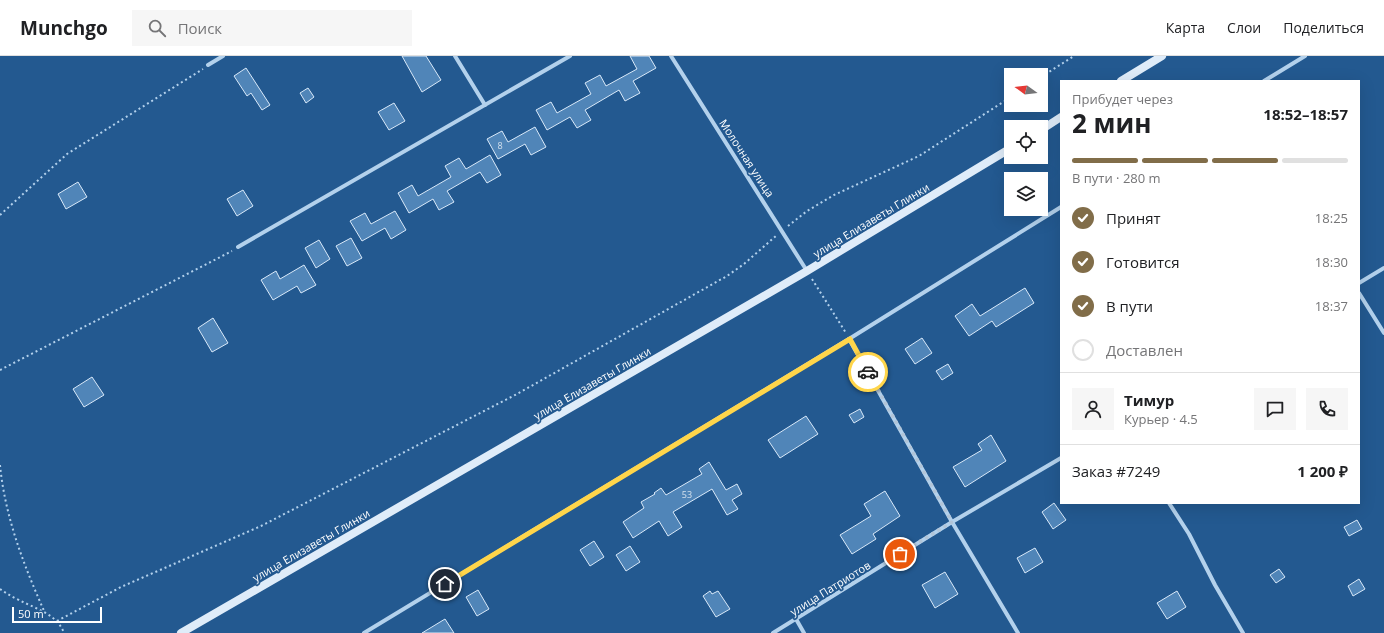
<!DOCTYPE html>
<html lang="ru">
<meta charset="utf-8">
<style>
body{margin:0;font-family:"Open Sans",sans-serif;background:#f6f6f6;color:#202124;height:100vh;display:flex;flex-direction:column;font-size:15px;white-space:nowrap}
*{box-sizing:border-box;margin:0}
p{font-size:13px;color:#757577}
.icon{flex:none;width:22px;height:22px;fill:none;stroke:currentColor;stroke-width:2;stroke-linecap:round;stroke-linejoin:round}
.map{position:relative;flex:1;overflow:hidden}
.panel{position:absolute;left:1060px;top:24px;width:300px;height:424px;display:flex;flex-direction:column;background:#fff;border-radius:0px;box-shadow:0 4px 16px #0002}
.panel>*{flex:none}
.needle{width:26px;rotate:285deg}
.fabs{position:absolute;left:1004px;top:12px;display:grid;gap:8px}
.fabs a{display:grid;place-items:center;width:44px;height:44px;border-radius:0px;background:#fff;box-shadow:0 4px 16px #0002;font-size:20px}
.scale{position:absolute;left:12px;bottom:10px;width:90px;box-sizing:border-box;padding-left:4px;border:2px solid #fff;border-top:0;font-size:11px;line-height:14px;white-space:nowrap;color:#fff;-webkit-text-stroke:3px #235990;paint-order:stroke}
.pin{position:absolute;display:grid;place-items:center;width:34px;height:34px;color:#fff;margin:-17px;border:2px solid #fff;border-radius:50%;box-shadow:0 1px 4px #0007}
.courier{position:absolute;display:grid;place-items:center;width:40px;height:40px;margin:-20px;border:3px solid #ffd54a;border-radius:50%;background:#fff;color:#222;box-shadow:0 1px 5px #0007}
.overview em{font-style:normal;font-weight:700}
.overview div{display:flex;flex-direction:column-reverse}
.overview{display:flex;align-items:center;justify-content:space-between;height:68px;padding:0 12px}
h1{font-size:26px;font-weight:700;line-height:30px}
.bar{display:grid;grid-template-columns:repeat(4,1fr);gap:6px 4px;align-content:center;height:48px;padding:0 12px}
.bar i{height:5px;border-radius:3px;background:#e0e0e0}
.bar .selected{background:#816d49}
.bar p{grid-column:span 4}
.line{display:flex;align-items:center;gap:10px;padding:0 12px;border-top:1px solid #e0e0e0}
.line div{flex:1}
.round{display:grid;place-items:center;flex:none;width:42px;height:42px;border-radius:0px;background:#f6f6f6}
ol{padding:0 12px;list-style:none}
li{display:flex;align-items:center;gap:12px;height:44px}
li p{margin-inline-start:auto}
li .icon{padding:4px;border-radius:50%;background:#816d49;color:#fff;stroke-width:4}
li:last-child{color:#757577}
li i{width:22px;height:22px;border:2px solid #e0e0e0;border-radius:50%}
header{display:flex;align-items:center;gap:24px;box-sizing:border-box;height:56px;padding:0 20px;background:#fff;border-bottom:1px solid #e0e0e0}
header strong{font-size:19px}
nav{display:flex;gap:22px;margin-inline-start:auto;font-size:14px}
.search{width:280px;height:36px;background:#f6f6f6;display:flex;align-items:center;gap:10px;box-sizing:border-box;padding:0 14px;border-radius:0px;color:#757577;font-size:15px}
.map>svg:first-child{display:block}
.building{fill:#5085b8;stroke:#d9e9f9}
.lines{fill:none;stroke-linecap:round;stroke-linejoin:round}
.path{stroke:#b3d1ec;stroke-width:2;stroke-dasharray:2 3;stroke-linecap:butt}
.street{stroke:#b3d1ec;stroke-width:4}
.secondary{stroke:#dfecf9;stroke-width:8}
.done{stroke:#b2c5d8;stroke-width:4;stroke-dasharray:0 7.2}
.route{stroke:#ffd54a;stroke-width:5}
.labels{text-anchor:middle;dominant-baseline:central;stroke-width:3.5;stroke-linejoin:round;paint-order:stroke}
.number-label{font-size:9px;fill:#d3e0ed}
.street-label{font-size:11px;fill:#fff;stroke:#235990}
</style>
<header>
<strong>Munchgo</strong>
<div class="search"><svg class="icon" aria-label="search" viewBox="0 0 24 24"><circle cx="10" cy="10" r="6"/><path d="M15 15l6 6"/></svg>Поиск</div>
<nav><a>Карта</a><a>Слои</a><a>Поделиться</a></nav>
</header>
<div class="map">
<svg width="1384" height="577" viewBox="0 0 1384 577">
<rect width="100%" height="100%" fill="#235990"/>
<g class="building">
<path d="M402,0H426L441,24L422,36Z"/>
<path d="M630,0H649L656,12L633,25L640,37L625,45L619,34L585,54L591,64L577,72L570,61L547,74L536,54L551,46L557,57L591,38L585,27L600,19L606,30L637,13Z"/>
<path d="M246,12L270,49L262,54L251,37L247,40L234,20Z"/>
<path d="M308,32L314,41L306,47L300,37Z"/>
<path d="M394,47L405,65L389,74L378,56Z"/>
<path d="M535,71L546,91L531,99L525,88L498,103L487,83L502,75L508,86Z"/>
<path d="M490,99L501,119L487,127L480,116L447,135L454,146L439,154L433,143L409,157L398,137L412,129L418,140L451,121L445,110L459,102L466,113Z"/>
<path d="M78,126L87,141L66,153L58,138Z"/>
<path d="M243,134L253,150L237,160L227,143Z"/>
<path d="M395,155L406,174L391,183L385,172L362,185L350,165L365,157L371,168Z"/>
<path d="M351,182L362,202L347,210L336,190Z"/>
<path d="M319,184L330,203L316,212L305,192Z"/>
<path d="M304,209L316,229L301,237L297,230L273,244L261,224L276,215L280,223Z"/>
<path d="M1025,232L1034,247L996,271L992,265L969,280L955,260L972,248L980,260Z"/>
<path d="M213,262L228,287L212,296L198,272Z"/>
<path d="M922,282L932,297L915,308L905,293Z"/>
<path d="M948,308L953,317L942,324L936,315Z"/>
<path d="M92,321L104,339L84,351L73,333Z"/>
<path d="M860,353L864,361L854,367L849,359Z"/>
<path d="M806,360L818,378L780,402L768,384Z"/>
<path d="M991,379L1006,405L965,431L953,411L982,394L978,388Z"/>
<path d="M709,406L726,434L737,428L742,438L732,444L738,453L727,459L712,433L673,456L682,471L668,480L659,465L633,482L623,466L644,452L641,446L655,438L654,437L661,432L666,439L702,418L699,413Z"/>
<path d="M885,435L900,460L873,478L876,483L852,498L840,479L871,460L864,448Z"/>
<path d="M1054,447L1066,464L1053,473L1042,456Z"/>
<path d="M1357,464L1362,473L1349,480L1344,471Z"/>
<path d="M594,485L604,501L590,510L580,494Z"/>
<path d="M630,490L640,506L626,515L616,499Z"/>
<path d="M1035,492L1043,506L1025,517L1017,502Z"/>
<path d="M1279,513L1285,521L1276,527L1270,519Z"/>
<path d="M945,516L958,538L935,552L922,529Z"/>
<path d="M1359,523L1365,533L1353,540L1348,530Z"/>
<path d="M478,534L489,553L477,560L466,541Z"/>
<path d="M710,535L712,538L718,535L730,553L716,561L703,540Z"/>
<path d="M1177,535L1186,551L1167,563L1157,547Z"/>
<path d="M445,563L454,577H422Z"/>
</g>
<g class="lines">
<g class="path">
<path d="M1041,21L1074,0"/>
<path d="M0,159L67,98L203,13"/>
<path d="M788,170L807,155L834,139L919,100L1011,41"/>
<path d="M812,223L846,277"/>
<path d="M0,314L232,195"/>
<path d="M0,409C5,461 24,510 45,557"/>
<path d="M0,533C6,537 12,541 19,544C36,553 57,558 64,577"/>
<path d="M57,565L121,531L261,470L517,338L727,220L744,208L777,179"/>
</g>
<g class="street">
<path d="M455,0L485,49"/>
<path d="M671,0L807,215"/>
<path d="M208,9L223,0"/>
<path d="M1264,25L1305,0"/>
<path d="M238,191L570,0"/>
<path d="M1359,227L1384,212"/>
<path d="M1359,237L1384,277"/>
<path d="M849,283L952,466L1018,577"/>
<path d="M1169,447L1189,478L1215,529L1243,577"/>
<path d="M796,563L804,577"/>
<path d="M364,577L849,283L1061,151"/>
<path d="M773,577L952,466L1061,402"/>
</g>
<g class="secondary">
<path d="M1121,25L1162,0"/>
<path d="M1041,74L1061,61"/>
<path d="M181,577L807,215L1011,92"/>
</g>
</g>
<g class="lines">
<path class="done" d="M868,316L952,466L900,498"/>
<path class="route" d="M445,528L850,283L868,316"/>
</g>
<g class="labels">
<g class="number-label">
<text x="500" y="89">8</text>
<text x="687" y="438">53</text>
</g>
<g class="street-label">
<text transform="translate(747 102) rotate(57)">Молочная улица</text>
<text transform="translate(871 164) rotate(-31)">улица Елизаветы Глинки</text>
<text transform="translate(592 327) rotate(-30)">улица Елизаветы Глинки</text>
<text transform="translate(311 489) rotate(-30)">улица Елизаветы Глинки</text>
<text transform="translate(830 532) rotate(-32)">улица Патриотов</text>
</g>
</g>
</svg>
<div class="fabs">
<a><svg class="needle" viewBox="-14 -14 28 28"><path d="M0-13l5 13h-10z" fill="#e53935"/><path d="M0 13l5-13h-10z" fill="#757577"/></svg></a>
<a><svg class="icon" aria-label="locate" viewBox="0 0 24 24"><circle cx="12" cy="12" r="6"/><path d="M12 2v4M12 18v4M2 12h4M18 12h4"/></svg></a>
<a><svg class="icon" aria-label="layers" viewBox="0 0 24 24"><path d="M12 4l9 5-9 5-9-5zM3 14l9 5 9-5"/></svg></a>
</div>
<div class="scale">50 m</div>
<div class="pin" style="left:900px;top:498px;background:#ea580c"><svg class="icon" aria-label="bag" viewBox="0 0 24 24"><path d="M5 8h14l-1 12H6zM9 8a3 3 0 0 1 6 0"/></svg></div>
<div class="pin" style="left:445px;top:528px;background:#1f2937"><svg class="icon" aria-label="home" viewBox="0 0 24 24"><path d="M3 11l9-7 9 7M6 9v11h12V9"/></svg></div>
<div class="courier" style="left:868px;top:316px"><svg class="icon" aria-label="car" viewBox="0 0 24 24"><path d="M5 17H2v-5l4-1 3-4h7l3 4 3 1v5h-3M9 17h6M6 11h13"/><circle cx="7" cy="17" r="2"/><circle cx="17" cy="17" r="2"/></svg></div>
<section class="panel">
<div class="overview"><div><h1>2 мин</h1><p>Прибудет через</p></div><em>18:52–18:57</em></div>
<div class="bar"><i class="selected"></i><i class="selected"></i><i class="selected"></i><i></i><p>В пути · 280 m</p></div>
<ol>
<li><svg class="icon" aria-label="check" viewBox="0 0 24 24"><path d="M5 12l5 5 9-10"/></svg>Принят<p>18:25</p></li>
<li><svg class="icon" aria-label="check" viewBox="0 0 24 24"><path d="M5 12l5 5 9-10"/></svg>Готовится<p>18:30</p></li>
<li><svg class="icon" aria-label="check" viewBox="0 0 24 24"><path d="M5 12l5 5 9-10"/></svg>В пути<p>18:37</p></li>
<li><i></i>Доставлен</li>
</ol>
<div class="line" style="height:72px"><a class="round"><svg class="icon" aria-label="person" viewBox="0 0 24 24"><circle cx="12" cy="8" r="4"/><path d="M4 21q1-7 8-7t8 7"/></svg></a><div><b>Тимур</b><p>Курьер · 4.5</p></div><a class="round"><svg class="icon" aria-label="chat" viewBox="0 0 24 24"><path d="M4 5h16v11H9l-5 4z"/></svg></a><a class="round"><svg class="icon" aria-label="phone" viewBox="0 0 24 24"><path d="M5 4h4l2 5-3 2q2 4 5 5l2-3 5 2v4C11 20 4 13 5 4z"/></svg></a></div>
<div class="line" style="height:52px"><div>Заказ #7249</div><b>1 200 ₽</b></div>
</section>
</div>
